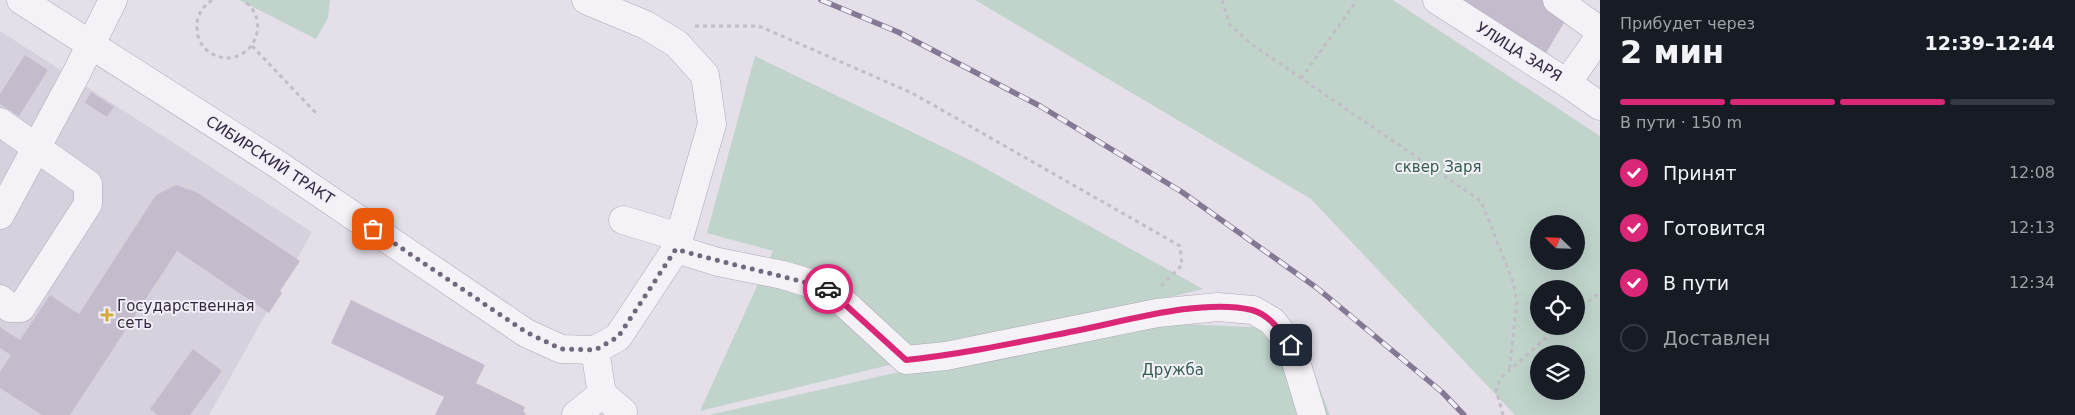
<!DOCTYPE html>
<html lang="ru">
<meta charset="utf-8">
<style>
body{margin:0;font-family:"DejaVu Sans",sans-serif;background:#242831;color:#f1f3f6;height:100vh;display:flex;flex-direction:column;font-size:19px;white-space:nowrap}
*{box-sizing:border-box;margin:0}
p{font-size:16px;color:#9ea1a6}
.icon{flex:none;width:28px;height:28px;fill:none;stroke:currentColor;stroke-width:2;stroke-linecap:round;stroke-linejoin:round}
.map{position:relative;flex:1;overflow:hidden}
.panel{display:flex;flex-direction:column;background:#171b24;width:475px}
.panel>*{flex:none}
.needle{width:32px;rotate:293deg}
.tools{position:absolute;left:1530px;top:215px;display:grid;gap:10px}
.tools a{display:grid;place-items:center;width:55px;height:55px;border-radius:50%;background:#171b24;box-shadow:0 5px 20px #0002;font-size:25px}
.pin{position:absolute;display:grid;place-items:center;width:42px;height:42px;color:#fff;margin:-21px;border-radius:10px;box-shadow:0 2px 8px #0006}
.courier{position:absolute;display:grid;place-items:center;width:50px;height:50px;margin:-25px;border:4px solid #db2777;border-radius:50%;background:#fff;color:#222;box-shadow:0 1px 6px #0007}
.headline em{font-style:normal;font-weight:700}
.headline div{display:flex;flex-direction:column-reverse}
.headline{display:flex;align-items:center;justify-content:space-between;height:85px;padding:0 20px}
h1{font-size:32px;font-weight:700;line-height:38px}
.bar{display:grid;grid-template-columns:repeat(4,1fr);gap:8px 5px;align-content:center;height:60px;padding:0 20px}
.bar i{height:6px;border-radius:4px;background:#363941}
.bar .on{background:#db2777}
.bar p{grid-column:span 4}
ol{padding:0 20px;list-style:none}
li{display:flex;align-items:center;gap:15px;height:55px}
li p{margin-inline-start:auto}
li .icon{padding:5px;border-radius:50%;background:#db2777;color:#fff;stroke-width:4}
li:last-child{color:#9ea1a6}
li i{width:28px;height:28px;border:2px solid #363941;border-radius:50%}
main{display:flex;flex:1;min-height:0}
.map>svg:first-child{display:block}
.built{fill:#d7d1de}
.green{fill:#c0d4cc;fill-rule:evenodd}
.building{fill:#c4bccc}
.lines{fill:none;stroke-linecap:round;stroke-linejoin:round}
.minor-casing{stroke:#afa8b7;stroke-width:29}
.path{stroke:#c3bdc8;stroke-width:3;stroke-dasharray:4 4;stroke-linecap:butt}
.minor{stroke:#f5f2f7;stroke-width:28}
.rail-casing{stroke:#857894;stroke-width:5.5}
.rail{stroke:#f2eff7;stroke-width:4;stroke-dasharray:11;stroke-linecap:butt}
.done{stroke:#72677c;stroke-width:5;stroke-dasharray:0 9}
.route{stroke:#db2777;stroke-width:6}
.poi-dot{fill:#d6a83d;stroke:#f2eff7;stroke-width:2}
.labels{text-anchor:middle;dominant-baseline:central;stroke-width:4;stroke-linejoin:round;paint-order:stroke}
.street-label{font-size:15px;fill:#342741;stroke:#f2eff7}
.park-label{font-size:15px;fill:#345e50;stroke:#f2eff7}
.poi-label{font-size:15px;fill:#342741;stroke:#f2eff7;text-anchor:start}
</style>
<main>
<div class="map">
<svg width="1600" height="415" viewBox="0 0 1600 415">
<rect width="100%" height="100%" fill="#e4dfe9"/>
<path class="built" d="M0,31L312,232L209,415H0Z"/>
<g class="green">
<path d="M239,0H330L328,18L316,39Z"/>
<path d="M975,0H1393L1600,136V415H1515L1311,199ZM1539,224H1576V261H1539ZM1539,289H1576V326H1539ZM1539,354H1576V391H1539Z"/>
<path d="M755,56L974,162L1203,289L700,411L773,251L707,233Z"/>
<path d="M1160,323L1297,329L1330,415H709L890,374Z"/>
</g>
<g class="building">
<path d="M1458,0H1542L1568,16L1546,53Z"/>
<path d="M25,55L48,70L19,116L0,104V94Z"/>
<path d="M91,92L114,107L107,117L85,103Z"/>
<path d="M176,185L196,192L300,261L280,291L282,293L269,313L177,251L70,415H42L0,388V372L11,355L0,348V327L20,340L50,295L79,314L156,195Z"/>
<path d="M351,300L485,365L476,383L525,407L523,412L526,413L525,415H435L444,397L331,343Z"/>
<path d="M193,349L222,371L190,415H158L150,409Z"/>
</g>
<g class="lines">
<defs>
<g id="minor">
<path d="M21,0L274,162L526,333L561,349L595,350L618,337L676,249L712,124L705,75L677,44L646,25L586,0"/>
<path d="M1437,0L1567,83L1600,106"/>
<path d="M1557,0L1600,31"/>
<path d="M1567,83L1600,36"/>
<path d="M0,122L88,184V204L21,308H10L0,299"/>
<path d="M0,215L76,74L113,0"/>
<path d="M623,220L679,237"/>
<path d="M676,249L718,262L783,275L829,289L906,360L946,356L1157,313L1218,307L1253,310L1272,321L1291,345L1312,415"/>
<path d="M595,350L602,394L623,412L618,415"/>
<path d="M576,415L602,394"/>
</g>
</defs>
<use href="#minor" class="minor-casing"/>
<g class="path">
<path d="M212,0C202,7 196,16 197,29C197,38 202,47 209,52C244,75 278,25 243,0"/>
<path d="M1222,0L1230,25L1254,46L1481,201L1513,282L1517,301L1509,373"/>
<path d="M695,26H759L912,93L1180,246L1182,265L1159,288"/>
<path d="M252,46L316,113"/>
<path d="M1301,79L1357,0"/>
<path d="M1576,312L1600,292"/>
<path d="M1503,415L1496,390L1501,378L1559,326"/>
</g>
<use href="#minor" class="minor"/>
<defs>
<path id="rail" d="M821,0L898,32L1040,106L1182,192L1317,288L1442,392L1464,415"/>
</defs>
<use href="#rail" class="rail-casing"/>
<use href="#rail" class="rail"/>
</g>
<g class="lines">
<path class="done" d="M373,229L526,332L561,349L595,350L618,337L676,249C726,264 778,274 828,289"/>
<path class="route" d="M828,289L906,360C963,354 1019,342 1075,331C1126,321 1202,298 1252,310C1270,315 1280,331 1291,345"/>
</g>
<path class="poi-dot" d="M104.5 307.5h5v5h5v5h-5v5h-5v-5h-5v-5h5z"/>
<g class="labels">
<g class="street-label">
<text transform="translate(1519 52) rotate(32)">УЛИЦА ЗАРЯ</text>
<text transform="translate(270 160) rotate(33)">СИБИРСКИЙ ТРАКТ</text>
</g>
<g class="park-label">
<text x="1438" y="167">сквер Заря</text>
<text x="1173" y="370">Дружба</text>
</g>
<g class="poi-label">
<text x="117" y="306">Государственная<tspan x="117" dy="17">сеть</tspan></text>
</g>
</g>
</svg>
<div class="tools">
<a><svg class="needle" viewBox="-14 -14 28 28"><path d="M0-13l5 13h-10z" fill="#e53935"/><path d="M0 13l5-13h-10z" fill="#9ea1a6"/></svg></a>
<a><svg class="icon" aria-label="locate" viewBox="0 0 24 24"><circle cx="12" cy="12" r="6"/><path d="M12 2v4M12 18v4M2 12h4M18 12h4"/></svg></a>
<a><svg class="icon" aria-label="layers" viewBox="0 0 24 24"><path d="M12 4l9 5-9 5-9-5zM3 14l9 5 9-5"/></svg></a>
</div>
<div class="pin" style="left:373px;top:229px;background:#ea580c"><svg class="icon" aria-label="bag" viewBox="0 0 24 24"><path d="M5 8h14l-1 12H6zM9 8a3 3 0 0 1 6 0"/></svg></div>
<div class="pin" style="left:1291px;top:345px;background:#1f2937"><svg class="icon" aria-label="home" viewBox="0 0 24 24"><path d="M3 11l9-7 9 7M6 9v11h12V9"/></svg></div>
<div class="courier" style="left:828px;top:289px"><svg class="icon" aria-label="car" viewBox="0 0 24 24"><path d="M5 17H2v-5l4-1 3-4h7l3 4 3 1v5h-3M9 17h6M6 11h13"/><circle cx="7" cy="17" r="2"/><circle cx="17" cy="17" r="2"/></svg></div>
</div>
<section class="panel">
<div class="headline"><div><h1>2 мин</h1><p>Прибудет через</p></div><em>12:39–12:44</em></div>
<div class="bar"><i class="on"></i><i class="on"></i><i class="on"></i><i></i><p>В пути · 150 m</p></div>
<ol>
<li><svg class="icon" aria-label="check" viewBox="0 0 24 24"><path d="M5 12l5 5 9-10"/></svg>Принят<p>12:08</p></li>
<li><svg class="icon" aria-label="check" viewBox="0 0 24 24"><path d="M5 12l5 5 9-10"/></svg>Готовится<p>12:13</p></li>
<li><svg class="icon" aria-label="check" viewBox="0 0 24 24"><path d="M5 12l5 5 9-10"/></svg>В пути<p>12:34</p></li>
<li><i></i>Доставлен</li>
</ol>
</section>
</main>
